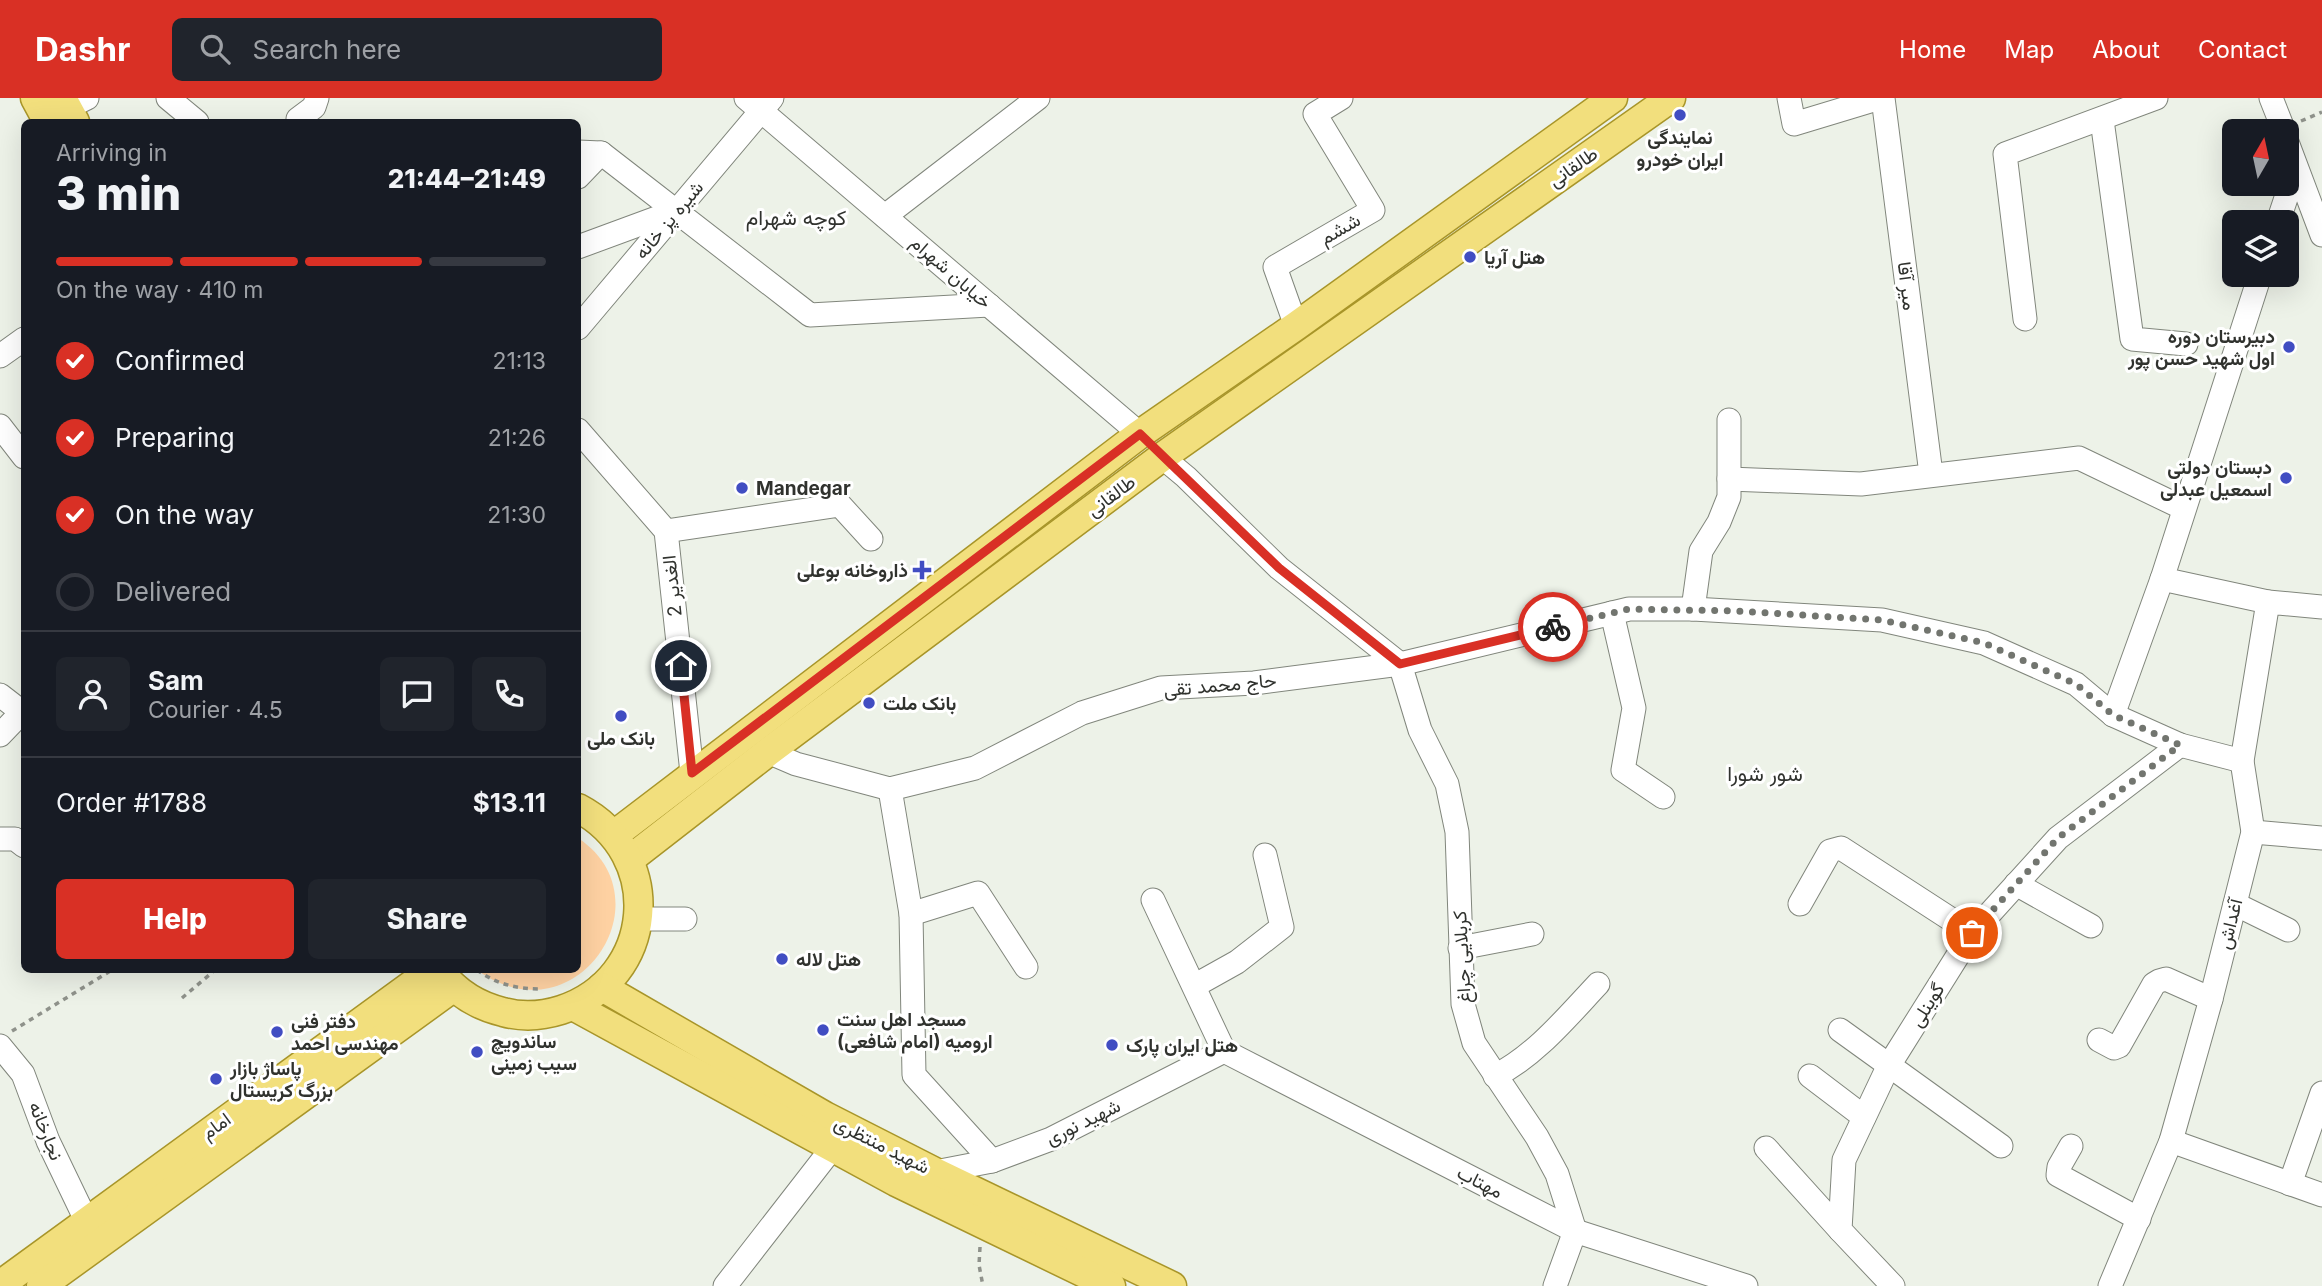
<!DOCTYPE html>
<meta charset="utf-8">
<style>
body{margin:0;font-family:Inter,Vazirmatn,sans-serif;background:#20242c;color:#f1f3f6;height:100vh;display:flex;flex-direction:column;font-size:26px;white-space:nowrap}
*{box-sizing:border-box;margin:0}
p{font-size:23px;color:#9ea1a6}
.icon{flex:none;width:38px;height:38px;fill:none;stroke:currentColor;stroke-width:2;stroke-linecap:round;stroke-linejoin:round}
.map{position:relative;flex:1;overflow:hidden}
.drawer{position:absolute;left:21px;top:21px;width:560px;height:854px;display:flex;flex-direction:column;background:#171b24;border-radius:10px;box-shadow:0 7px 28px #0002}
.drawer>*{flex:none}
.needle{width:46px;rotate:9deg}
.fabs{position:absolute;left:2222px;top:21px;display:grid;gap:14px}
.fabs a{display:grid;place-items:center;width:77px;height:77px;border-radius:10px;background:#171b24;box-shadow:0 7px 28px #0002;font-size:35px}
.pin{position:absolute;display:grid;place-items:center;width:60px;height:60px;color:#fff;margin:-30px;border:4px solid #fff;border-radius:50%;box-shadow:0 2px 7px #0007}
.courier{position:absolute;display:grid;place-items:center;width:70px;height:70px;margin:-35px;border:5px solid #d93025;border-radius:50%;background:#fff;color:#222;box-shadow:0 2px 9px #0007}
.summary em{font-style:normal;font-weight:800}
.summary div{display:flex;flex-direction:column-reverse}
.summary{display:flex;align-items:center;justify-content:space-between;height:119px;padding:0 35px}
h1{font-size:46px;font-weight:800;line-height:52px}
.bar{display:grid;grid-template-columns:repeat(4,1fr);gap:10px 7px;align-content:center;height:84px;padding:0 35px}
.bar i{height:9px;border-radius:5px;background:#363941}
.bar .selected{background:#d93025}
.bar p{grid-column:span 4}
.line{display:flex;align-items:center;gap:18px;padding:0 35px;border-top:2px solid #363941}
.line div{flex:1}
.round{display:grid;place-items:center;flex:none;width:74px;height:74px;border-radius:10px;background:#20242c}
ol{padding:0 35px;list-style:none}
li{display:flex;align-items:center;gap:21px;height:77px}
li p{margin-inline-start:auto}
li .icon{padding:7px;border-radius:50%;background:#d93025;color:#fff;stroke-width:4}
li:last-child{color:#9ea1a6}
li i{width:38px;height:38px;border:4px solid #363941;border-radius:50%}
.cta{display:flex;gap:14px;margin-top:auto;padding:14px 35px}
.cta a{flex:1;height:80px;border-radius:10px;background:#d93025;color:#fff;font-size:28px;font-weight:800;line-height:80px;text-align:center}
.cta a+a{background:#20242c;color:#f1f3f6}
header{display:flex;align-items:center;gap:42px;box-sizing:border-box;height:98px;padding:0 35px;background:#d93025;color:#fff}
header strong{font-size:33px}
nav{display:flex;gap:38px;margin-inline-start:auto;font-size:24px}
.search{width:490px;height:63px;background:#20242c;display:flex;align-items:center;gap:18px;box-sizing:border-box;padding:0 24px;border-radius:10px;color:#9ea1a6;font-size:26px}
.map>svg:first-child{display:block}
.green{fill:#fed1a2}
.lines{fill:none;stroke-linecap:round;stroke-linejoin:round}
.minor-casing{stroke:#81867c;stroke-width:25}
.major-casing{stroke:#a89529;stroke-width:31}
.path{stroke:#8f928b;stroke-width:3.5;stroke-dasharray:5 5;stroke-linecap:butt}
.minor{stroke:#fff;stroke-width:23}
.major{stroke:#f2df7d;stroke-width:28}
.done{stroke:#72756f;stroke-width:7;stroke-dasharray:0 12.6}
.route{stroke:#d93025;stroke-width:9}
.poi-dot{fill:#414dc2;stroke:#fff;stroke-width:2.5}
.labels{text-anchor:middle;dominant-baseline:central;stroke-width:6;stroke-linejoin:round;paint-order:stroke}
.poi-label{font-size:19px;font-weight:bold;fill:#30322e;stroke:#fff;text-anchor:start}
.street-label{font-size:19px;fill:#30322e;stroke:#fff}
.neighbourhood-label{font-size:21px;fill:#30322e;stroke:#fff}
</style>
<header>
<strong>Dashr</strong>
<div class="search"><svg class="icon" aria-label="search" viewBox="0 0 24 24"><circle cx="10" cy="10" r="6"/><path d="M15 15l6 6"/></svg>Search here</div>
<nav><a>Home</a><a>Map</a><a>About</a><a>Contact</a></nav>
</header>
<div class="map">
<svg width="2322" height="1188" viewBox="0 0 2322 1188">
<rect width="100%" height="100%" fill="#edf2e8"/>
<path class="green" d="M578,740C670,801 576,944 477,872H578Z"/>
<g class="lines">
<defs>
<g id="minor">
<path d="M168,0L197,24"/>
<path d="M746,0L1140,336"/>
<path d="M1789,0L1794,26L1880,0"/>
<path d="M1883,0L1931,376"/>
<path d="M2271,0L2284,33"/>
<path d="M67,10L87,0"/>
<path d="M2102,22L2132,241L2186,246"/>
<path d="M300,24L298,21L314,9L317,0"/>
<path d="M2287,44L2322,137"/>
<path d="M578,54L601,55L810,217L989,207"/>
<path d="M578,79L601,55"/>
<path d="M885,118L1038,0"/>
<path d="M2278,124L2296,70"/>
<path d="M578,149L673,114"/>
<path d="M2025,221L2005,56L2156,0"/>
<path d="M1296,228L1275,169L1373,112L1315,16L1341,0"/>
<path d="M578,230L772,0"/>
<path d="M0,258L24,241"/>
<path d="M0,328L24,359"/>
<path d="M578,332L666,433L692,675"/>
<path d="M1162,359L1186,379L1279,470L1400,566"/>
<path d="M1729,381L1861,386L2079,360L2183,410"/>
<path d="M666,433L840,407L871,441"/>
<path d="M2162,481L2268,504"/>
<path d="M1693,511L1701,453L1719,424L1729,399V322"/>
<path d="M1612,515L1634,610L1623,672L1663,699"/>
<path d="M1400,566L1420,632L1447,686L1457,734L1463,906L1474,945L1537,1039L1557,1076L1575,1133L1555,1188"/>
<path d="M0,597L22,614"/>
<path d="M2113,617L2162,481L2260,177"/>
<path d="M0,637L24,612"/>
<path d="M768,654L796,666L890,691L975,670L1082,615L1161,590L1254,585L1400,566L1629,511H1693L1882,522L1984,545L2076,586L2113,617L2180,647L2242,663"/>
<path d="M890,691L911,816L914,977L992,1063"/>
<path d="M2253,734L2322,740"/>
<path d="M0,741H15L24,748"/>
<path d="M2016,786L2091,828"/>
<path d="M1153,802L1224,953"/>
<path d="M1800,806L1830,753L1841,750L1972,835"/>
<path d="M2235,806L2288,832"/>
<path d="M911,816L978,795L1026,869"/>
<path d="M638,821H685"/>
<path d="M1460,850L1532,836"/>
<path d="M1194,888L1237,864L1282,829L1265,757"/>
<path d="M1840,932L2001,1048"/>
<path d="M2099,942L2114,950L2119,948L2154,886L2159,883L2166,881L2211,901"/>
<path d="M0,948L23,976L48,1043L86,1122"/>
<path d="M1224,953L1575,1133L1746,1188"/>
<path d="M1495,978C1535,958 1567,919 1598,886"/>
<path d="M1810,978L1864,1019"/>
<path d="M2171,1043L2322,1097"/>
<path d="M2071,1048L2059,1069L2058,1077L2139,1121"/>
<path d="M1766,1050L1840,1132"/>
<path d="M935,1074L992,1063L1051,1041L1224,953"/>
<path d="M2290,1086L2322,995"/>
<path d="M725,1188L833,1049"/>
<path d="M1893,1188L1840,1132L1844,1062L1888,969L1972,835L2058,740L2180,647"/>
<path d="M2110,1188L2171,1043L2211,901L2253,734L2242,663L2268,504L2322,509"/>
</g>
<g id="major">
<path d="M35,0L48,24"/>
<path d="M62,0L75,24"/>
<path d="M614,737L1140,336L1296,228L1613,0"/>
<path d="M629,762L768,654L1162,359L1671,0"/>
<path d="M441,875C457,895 478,908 503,914C521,919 542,918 561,912C656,881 666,756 578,710"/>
<path d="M602,889L825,1018L935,1074L1172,1188"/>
<path d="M573,908L896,1084L1111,1188"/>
<path d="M0,1187L432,872"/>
<path d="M41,1188L454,889"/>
</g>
</defs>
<use href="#minor" class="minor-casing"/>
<use href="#major" class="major-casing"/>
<g class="path">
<path d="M2301,23L2322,14"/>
<path d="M477,872C498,887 517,891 543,891"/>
<path d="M182,900L215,872"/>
<path d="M12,933L112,872"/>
<path d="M980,1149L979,1167L983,1188"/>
</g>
<use href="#minor" class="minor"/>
<use href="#major" class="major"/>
</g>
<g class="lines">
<path class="done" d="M1553,529L1629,511L1736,513L1882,522L1984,545L2076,586L2113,617L2180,647L2058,740L1972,835"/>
<path class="route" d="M681,568L692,675L1140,336L1279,470L1400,566L1553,529"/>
</g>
<g class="poi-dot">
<circle cx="1680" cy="17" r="7"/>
<circle cx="1470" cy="159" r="7"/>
<circle cx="2289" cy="249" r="7"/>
<circle cx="2286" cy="380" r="7"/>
<circle cx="742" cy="390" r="7"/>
<path d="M918.5 461.5h7v7h7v7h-7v7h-7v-7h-7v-7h7z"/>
<circle cx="869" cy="605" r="7"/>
<circle cx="621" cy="618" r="7"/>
<circle cx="782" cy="861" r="7"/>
<circle cx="823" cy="932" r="7"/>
<circle cx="277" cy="934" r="7"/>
<circle cx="1112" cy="947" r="7"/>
<circle cx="477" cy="954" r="7"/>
<circle cx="216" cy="981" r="7"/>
</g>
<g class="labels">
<g class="poi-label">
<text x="1680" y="39" text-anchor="middle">نمایندگی<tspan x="1680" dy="22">ایران خودرو</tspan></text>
<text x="1484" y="159">هتل آریا</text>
<text x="2275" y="238" text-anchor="end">دبیرستان دوره<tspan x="2275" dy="22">اول شهید حسن پور</tspan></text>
<text x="2272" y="369" text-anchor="end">دبستان دولتی<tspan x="2272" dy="22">اسمعیل عبدلی</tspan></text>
<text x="756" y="390">Mandegar</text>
<text x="908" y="472" text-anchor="end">ذاروخانه بوعلی</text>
<text x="883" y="605">بانک ملت</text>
<text x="621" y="640" text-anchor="middle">بانک ملی</text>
<text x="796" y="861">هتل لاله</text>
<text x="837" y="921">مسجد اهل سنت<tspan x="837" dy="22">ارومیه (امام شافعی)</tspan></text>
<text x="291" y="923">دفتر فنی<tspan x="291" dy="22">مهندسی احمد</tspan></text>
<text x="491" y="943">ساندویچ<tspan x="491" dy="22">سیب زمینی</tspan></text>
<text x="1126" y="947">هتل ایران پارک</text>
<text x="230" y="970">پاساژ بازار<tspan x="230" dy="22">بزرگ کریستال</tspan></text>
</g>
<g class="street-label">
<text transform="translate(1573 69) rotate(-35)">طالقانی</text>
<text transform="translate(669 122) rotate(-50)">شیره پز خانه</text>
<text transform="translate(1340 131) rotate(-30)">ششم</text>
<text transform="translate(951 174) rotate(41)">خیابان شهرام</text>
<text transform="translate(1907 188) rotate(83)">میر آقا</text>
<text transform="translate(1111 398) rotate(-37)">طالقانی</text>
<text transform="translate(672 488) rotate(-96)">2 الغدیر</text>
<text transform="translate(1220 587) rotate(-5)">حاج محمد تقی</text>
<text transform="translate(2230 826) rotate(-76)">آغداش</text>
<text transform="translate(1462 859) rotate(-93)">کربلایی چراغ</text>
<text transform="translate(1927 907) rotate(-58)">گوینلی</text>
<text transform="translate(1083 1024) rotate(-26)">شهید نوری</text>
<text transform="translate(216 1028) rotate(-36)">امام</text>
<text transform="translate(46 1033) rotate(68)">نجارخانه</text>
<text transform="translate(882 1047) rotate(27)">شهید منتظری</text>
<text transform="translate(1480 1084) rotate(27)">مهتاب</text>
</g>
<g class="neighbourhood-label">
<text x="796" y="119">کوچه شهرام</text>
<text x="1765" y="675">شور شورا</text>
</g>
</g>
</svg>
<div class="fabs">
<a><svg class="needle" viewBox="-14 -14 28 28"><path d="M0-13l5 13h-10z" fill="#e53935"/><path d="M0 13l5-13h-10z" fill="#9ea1a6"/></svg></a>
<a><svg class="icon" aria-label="layers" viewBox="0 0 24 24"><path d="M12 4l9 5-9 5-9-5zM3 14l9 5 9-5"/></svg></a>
</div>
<div class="pin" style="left:1972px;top:835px;background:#ea580c"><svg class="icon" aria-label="bag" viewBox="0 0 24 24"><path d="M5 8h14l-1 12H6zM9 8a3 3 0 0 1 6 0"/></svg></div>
<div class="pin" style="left:681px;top:568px;background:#1f2937"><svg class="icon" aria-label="home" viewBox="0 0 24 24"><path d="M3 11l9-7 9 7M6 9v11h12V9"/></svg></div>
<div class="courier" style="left:1553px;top:529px"><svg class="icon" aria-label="bike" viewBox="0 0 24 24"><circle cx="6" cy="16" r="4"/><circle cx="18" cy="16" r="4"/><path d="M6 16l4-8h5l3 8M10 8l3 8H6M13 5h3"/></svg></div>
<section class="drawer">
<div class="summary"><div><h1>3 min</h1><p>Arriving in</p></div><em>21:44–21:49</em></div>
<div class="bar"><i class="selected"></i><i class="selected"></i><i class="selected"></i><i></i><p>On the way · 410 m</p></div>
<ol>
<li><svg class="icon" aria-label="check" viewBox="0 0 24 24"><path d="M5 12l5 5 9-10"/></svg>Confirmed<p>21:13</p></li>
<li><svg class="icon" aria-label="check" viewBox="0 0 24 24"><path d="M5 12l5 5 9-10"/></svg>Preparing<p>21:26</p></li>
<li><svg class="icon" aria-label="check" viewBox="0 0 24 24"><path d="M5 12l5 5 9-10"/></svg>On the way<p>21:30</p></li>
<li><i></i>Delivered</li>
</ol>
<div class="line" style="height:126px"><a class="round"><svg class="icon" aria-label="person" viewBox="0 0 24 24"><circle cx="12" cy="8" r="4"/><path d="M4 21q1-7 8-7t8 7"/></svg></a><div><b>Sam</b><p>Courier · 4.5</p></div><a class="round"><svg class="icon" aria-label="chat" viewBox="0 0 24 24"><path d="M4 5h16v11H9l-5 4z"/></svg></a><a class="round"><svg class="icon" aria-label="phone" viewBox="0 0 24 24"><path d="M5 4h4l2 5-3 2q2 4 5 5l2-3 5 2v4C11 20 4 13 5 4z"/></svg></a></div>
<div class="line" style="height:91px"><div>Order #1788</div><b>$13.11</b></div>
<div class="cta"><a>Help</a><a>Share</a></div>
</section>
</div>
